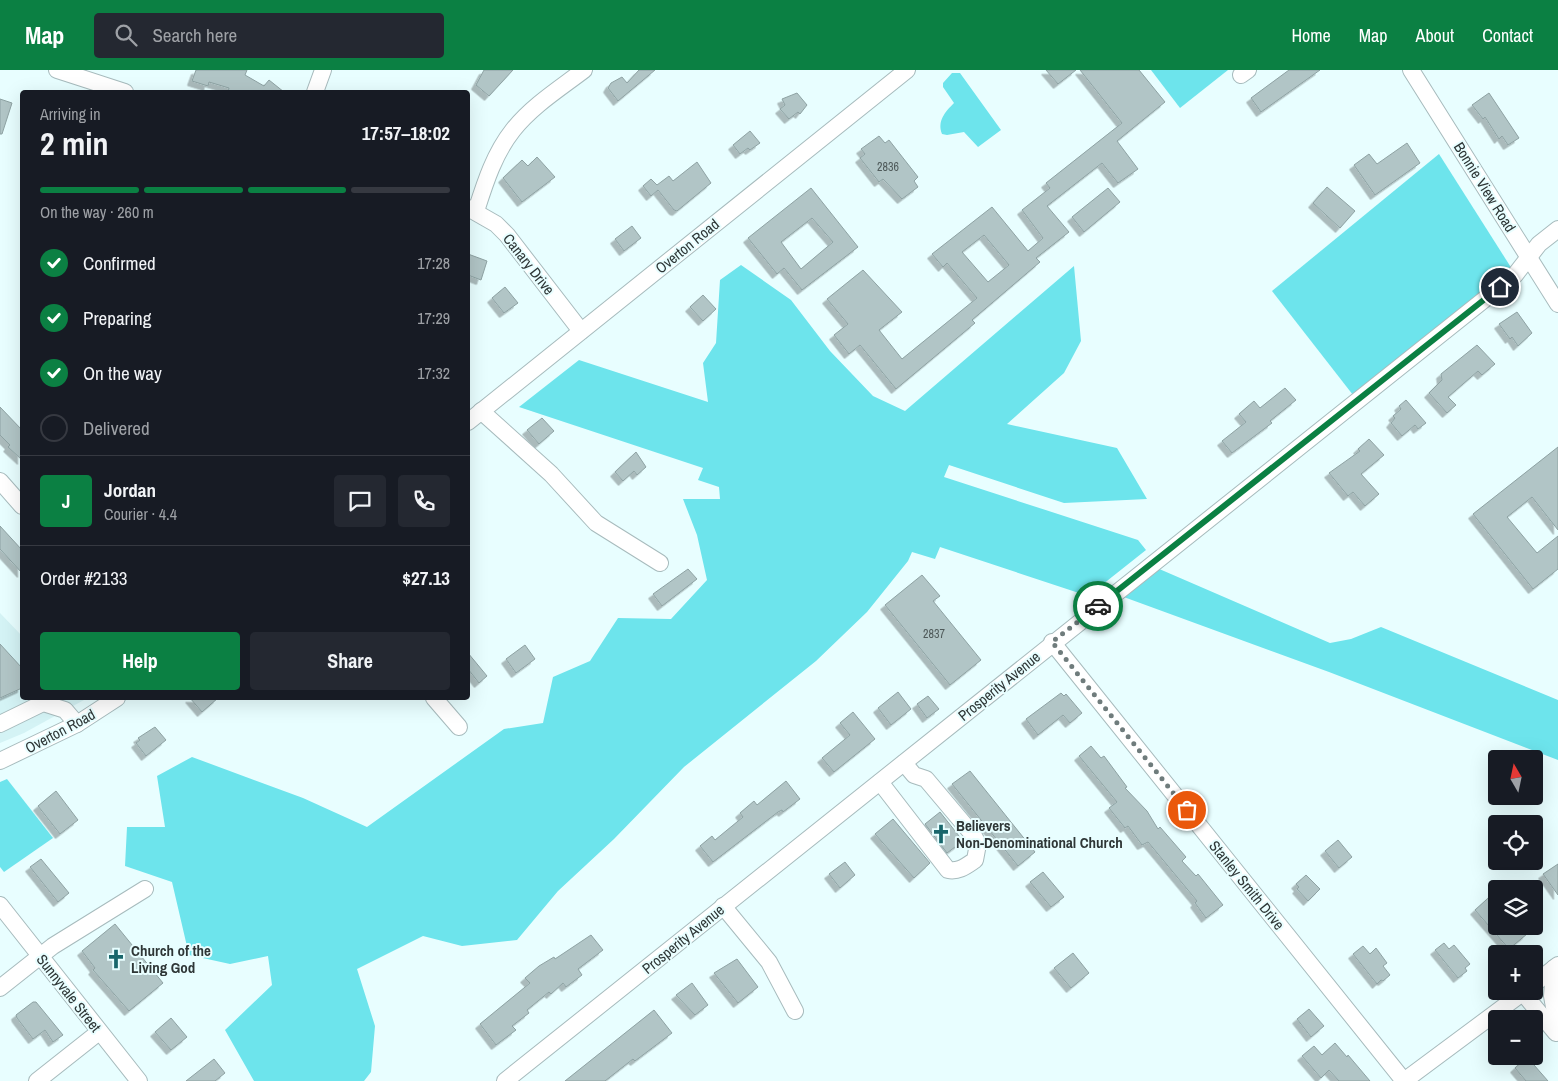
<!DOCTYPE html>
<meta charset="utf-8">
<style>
body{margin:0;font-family:"Archivo Narrow",sans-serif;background:#242831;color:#f1f3f6;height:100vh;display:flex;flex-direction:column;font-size:19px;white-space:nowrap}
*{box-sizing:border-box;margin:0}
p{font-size:16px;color:#9ea1a6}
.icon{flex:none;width:28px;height:28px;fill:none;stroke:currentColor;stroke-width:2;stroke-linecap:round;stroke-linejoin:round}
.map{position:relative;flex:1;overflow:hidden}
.panel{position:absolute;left:20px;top:20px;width:450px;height:610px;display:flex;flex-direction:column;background:#171b24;border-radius:5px;box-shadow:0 5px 20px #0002}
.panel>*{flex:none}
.needle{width:32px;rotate:351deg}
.buttons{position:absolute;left:1488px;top:680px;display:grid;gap:10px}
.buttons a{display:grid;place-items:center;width:55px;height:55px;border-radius:5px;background:#171b24;box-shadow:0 5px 20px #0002;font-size:25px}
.pin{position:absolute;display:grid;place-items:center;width:42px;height:42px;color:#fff;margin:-21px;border:2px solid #fff;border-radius:50%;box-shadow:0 1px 5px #0007}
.courier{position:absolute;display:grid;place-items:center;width:50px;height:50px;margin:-25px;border:4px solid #0b8043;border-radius:50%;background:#fff;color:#222;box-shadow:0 1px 6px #0007}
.summary em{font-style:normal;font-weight:700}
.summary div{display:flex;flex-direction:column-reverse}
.summary{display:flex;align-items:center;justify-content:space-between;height:85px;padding:0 20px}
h1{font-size:32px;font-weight:700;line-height:38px}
.bar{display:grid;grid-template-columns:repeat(4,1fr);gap:8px 5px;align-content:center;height:60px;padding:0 20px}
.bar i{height:6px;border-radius:4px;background:#363941}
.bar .selected{background:#0b8043}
.bar p{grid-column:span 4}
.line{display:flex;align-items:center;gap:12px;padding:0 20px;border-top:1px solid #363941}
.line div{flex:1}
.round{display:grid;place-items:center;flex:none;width:52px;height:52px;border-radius:5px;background:#242831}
ol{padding:0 20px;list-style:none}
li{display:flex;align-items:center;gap:15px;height:55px}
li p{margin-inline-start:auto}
li .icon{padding:5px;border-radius:50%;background:#0b8043;color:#fff;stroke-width:4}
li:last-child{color:#9ea1a6}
li i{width:28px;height:28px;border:2px solid #363941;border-radius:50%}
.button{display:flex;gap:10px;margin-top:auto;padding:10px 20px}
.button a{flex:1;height:58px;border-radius:5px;background:#0b8043;color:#fff;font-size:20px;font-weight:700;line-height:58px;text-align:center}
.button a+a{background:#242831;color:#f1f3f6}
header{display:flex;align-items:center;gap:30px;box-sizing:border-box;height:70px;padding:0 25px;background:#0b8043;color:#fff}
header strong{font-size:24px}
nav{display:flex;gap:28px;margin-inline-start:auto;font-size:18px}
.search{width:350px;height:45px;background:#242831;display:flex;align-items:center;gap:12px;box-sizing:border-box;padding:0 18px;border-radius:5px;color:#9ea1a6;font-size:19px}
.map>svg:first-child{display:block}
.built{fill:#d4f3f5}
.green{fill:#6de4ec}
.building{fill:#b1c5c6;stroke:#8ea2a3;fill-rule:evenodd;filter:url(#shadow)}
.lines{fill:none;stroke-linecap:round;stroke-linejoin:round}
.minor-casing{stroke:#a7bbbd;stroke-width:18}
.minor{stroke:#fff;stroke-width:16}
.done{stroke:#6f7c7c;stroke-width:5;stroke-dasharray:0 9}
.route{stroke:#0b8043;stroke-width:6}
.labels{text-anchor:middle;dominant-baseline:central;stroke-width:4;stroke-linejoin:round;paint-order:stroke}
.number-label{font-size:12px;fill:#4f5a5a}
.street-label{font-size:15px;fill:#2e3636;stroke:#e8feff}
.poi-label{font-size:15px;font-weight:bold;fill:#2e3636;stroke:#e8feff;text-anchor:start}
</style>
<header>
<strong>Map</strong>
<div class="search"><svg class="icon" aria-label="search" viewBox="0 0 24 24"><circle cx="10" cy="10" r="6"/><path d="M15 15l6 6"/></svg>Search here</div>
<nav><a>Home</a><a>Map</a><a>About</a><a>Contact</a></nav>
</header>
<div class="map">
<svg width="1558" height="1011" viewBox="0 0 1558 1011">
<defs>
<filter id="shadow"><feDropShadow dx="-4.5" dy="4.5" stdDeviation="0" flood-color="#0004"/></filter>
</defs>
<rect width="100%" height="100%" fill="#e8feff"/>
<path class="built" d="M0,543L22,566V628H82L84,630L24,663L0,673Z"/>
<g class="green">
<path d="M1151,0H1228L1180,38Z"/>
<path d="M952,3H960L1001,60L978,77L964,62L947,65L942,64C937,51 945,42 954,33L943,17V13Z"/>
<path d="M1439,84L1512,199L1353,325L1272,221Z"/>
<path d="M741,195L791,230L830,281L873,326L905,341L1074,196L1081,271L1064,303L1007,354L1117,378L1147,429L1064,433L949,395L944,407L1138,470L1146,480L1088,526L940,477L935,489L912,482L908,491L867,542L816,591L684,697L614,769L558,821L517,870L462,876L423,866L357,899L375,956L371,1002L364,1011H254L225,960L272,915L268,886L230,894L189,885L172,812L125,796L127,757H165L157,706L192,687L303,728L367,757L504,659L543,653L553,607L590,591L618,548L671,549L707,510L697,465L683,429H720L719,417L698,410L703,398L519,337L579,290L708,332L703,293L716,273L720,210Z"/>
<path d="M1157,498L1330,573L1351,569L1381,557L1558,630V690L1329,602L1121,526Z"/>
<path d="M7,709L53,768L4,802L0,797V712Z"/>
</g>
<g class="building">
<path d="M196,0H247L245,5L264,16L269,10L284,22H228L229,18L209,12L208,16L192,11Z"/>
<path d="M484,0H513L489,26L476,15Z"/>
<path d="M639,0H655L618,31L608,18L611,13L622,7L627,13Z"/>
<path d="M1046,0H1076L1058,14Z"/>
<path d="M1080,0H1139L1165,32L1117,71L1138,99L1118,113L1102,93L1047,136L1069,162L1036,188L1040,192L972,250L975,253L896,319L860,275L849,284L834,265L848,254L827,229L863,200L902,242L879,260L902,289L977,228L947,193L943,197L932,184L992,137L1028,181L1043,168L1022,140L1050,118L1046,113L1122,53ZM984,165L1009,195L988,212L962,182Z"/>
<path d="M1289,0H1320L1261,42L1251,28Z"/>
<path d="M797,23L807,35L800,44L798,42L789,49L780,39L785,35L782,29Z"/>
<path d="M1489,23L1519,68L1508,75L1502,66L1499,69L1485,47L1483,49L1472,35Z"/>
<path d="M0,29L12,33L2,64H0Z"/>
<path d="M750,61L760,73L750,80L748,78L740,84L733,75Z"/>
<path d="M879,66L885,73L889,70L918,107L914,111L918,117L902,129L883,109L879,112L860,88L865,84L861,79Z"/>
<path d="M1407,73L1420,93L1375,125L1354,95L1369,84L1377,94Z"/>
<path d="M537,87L555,107L522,132L503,108L522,90L528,96Z"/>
<path d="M697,92L711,113L677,141L674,140L658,120L651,126L643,116L651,109L657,115L669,106L673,111Z"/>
<path d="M1327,117L1355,141L1340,158L1313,133Z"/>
<path d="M811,118L858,177L802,220L784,198L777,204L748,168ZM812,148L833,172L801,199L781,172Z"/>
<path d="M1108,118L1120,132L1084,162L1072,147Z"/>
<path d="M632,156L641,168L624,181L615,169Z"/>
<path d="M468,184L487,191L481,210L468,205Z"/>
<path d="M505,217L518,233L504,243L492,228Z"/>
<path d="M703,225L716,239L703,251L690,237Z"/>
<path d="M1517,242L1532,263L1518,276L1512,267L1510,269L1499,254Z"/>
<path d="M1477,275L1495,294L1482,305L1478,301L1448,327L1456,335L1447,343L1429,323L1442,310L1441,304Z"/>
<path d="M1285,318L1296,330L1270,351L1272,353L1232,383L1222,371L1246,352L1239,344L1254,331L1260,338Z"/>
<path d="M1406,330L1426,353L1418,359L1415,355L1402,366L1391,353L1395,348L1393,346L1401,339L1399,336Z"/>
<path d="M0,337L22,360V390L8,377L10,375L0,365Z"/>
<path d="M542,348L554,361L539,374L527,360Z"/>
<path d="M1369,369L1384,385L1361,404L1379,424L1365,436L1353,422L1348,426L1329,403L1360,381L1358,379Z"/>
<path d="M1558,377V460L1532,427L1507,447L1537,483L1558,466V499L1533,519L1473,444Z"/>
<path d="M636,382L646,397L637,405L634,401L623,411L615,402Z"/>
<path d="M0,456L22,480V503L0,479Z"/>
<path d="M688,499L697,509L662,536L653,524Z"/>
<path d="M922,505L940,526L933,531L981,590L950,615L885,535Z"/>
<path d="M0,574L22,598V618L0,628Z"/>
<path d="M525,575L535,589L516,603L506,589Z"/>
<path d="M468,583L487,606L479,613L468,599Z"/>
<path d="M898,622L911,639L891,655L878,638Z"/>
<path d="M1061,623L1064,626L1066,624L1082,643L1070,653L1063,645L1038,665L1026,649Z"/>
<path d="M928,626L939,639L927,648L917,634Z"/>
<path d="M190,628H218L202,642Z"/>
<path d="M853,642L875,669L834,702L822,688L850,665L840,653Z"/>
<path d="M155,657L166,670L146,686L136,673L140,670L138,668Z"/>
<path d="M1091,676L1101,688L1104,686L1127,717L1125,718L1147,741L1158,759L1160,757L1186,787L1182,791L1196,806L1198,804L1223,835L1206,848L1195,833L1197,831L1148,772L1142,775L1128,756L1125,758L1109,738L1117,732L1079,686Z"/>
<path d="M970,701L1035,782L1018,796L952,714Z"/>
<path d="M786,711L800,729L783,742L782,740L778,742L713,792L700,776L712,766L715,770L743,747L740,743L754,731L757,735Z"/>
<path d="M56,721L78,750L60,764L38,736Z"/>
<path d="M940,742L963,771L947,783L925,754Z"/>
<path d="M893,749L930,793L914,808L875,764Z"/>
<path d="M1338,770L1352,787L1339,798L1325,781Z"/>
<path d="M41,789L69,823L58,832L30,797Z"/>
<path d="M845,792L855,805L840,818L829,804Z"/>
<path d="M1558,794V825L1543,804Z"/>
<path d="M1043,802L1064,827L1051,837L1030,812Z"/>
<path d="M1306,805L1320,819L1308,831L1297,819L1299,817L1296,814Z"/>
<path d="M1496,821V856H1521L1527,864L1509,879L1475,840Z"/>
<path d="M115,854L163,913L129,941L93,900L95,898L82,881Z"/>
<path d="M591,865L603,880L578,899L582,905L566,917L563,913L551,924L549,922L527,940L529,943L512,956L516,960L496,975L480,954L530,913L525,908L539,896L554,887L555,889Z"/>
<path d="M1444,873L1449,879L1454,875L1470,894L1465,898L1467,901L1458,908L1435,880Z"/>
<path d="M1363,876L1370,884L1376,878L1387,893L1383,896L1390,905L1383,911L1381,910L1377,914L1353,884Z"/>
<path d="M1073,883L1089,903L1071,918L1054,898Z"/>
<path d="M737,889L758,917L738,933L714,903Z"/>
<path d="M692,913L708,935L695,945L676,925Z"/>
<path d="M33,932H36L63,965L53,972L45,960L33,969L17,948L16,945Z"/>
<path d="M1309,939L1324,956L1311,967L1297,949Z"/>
<path d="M654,940L672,963L635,991L633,989L605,1011H565Z"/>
<path d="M171,948L187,967L171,980L155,962Z"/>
<path d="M1335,973L1347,987L1348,985L1370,1011H1339L1329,1000L1321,1008L1302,986L1314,976L1322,985Z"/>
<path d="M1527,987L1548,1011H1526L1515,998Z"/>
<path d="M214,989L225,1003L215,1011H186Z"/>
</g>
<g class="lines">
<defs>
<g id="minor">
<path d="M57,0L125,22"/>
<path d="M1411,0L1558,234"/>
<path d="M1241,5L1248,0"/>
<path d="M315,22L323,0"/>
<path d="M468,138L496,154L507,165L581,261"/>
<path d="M476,141C485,113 494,84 513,60C532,36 559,19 584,0"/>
<path d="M481,341L551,404L596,453L660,493"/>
<path d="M468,352L907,0"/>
<path d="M0,411L22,436"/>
<path d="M1052,572L1404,1011"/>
<path d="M434,628L459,657"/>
<path d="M0,654L43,633L65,640L77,654"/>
<path d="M0,691L77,654L117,628"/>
<path d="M880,712L948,800C959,802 966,796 975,790L978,774L974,766L926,709L914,705L904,693"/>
<path d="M0,835L139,1011"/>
<path d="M723,836L769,892L795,941"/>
<path d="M1554,898L1552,926L1558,959"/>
<path d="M1534,914L1558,895"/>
<path d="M0,918L53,876L145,819"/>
<path d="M1523,923L1556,963"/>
<path d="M37,1011L99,962"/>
<path d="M505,1011L1515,205L1539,174L1558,159"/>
<path d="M1404,1011L1525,921"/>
</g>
</defs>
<use href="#minor" class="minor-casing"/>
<use href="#minor" class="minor"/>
</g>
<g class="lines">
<path class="done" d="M1098,536L1052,572L1187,740"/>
<path class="route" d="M1098,536L1500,217"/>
</g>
<defs>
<symbol id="church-bare" viewBox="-9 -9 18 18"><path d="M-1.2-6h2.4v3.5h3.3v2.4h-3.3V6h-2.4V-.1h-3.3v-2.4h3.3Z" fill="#18666b" stroke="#e8feff" stroke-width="2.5" paint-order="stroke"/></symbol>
</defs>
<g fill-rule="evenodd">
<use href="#church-bare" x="927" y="750" width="28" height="28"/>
<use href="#church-bare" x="102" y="875" width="28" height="28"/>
</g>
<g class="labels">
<g class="number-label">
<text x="888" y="97">2836</text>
<text x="934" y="564">2837</text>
</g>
<g class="street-label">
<text transform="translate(1485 117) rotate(58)">Bonnie View Road</text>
<text transform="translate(687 176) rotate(-39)">Overton Road</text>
<text transform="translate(529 194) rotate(52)">Canary Drive</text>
<text transform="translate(999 616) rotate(-39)">Prosperity Avenue</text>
<text transform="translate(60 661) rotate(-28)">Overton Road</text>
<text transform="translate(1247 815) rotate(51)">Stanley Smith Drive</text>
<text transform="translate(683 869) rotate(-39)">Prosperity Avenue</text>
<text transform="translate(69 923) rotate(52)">Sunnyvale Street</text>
</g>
<g class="poi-label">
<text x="956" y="755">Believers<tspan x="956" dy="17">Non-Denominational Church</tspan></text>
<text x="131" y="880">Church of the<tspan x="131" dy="17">Living God</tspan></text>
</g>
</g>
</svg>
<div class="buttons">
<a><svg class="needle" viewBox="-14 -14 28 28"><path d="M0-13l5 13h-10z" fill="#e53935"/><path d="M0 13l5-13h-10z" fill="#9ea1a6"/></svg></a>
<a><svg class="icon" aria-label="locate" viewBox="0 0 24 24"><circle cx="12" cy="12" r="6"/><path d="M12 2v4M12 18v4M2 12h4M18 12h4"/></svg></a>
<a><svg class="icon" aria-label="layers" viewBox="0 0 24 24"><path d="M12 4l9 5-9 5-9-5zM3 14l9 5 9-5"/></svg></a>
<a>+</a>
<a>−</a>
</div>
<div class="pin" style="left:1187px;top:740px;background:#ea580c"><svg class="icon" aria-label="bag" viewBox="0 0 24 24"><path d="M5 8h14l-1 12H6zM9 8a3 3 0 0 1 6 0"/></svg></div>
<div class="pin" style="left:1500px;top:217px;background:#1f2937"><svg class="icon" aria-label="home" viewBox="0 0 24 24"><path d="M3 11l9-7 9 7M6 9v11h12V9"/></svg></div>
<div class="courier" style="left:1098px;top:536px"><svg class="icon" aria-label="car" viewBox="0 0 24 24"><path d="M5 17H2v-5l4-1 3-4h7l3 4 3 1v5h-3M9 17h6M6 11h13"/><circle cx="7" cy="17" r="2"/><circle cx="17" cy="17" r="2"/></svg></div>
<section class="panel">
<div class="summary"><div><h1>2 min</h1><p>Arriving in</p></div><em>17:57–18:02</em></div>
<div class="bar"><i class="selected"></i><i class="selected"></i><i class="selected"></i><i></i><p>On the way · 260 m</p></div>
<ol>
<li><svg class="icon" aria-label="check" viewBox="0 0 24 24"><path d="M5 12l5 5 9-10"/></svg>Confirmed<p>17:28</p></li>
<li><svg class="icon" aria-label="check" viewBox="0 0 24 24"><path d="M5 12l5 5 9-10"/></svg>Preparing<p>17:29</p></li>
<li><svg class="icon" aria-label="check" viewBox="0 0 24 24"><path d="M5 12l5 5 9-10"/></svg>On the way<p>17:32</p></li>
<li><i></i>Delivered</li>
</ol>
<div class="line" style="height:90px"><b class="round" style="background:#0b8043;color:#fff">J</b><div><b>Jordan</b><p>Courier · 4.4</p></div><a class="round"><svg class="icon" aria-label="chat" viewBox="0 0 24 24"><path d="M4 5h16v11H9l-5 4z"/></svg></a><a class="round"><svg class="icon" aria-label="phone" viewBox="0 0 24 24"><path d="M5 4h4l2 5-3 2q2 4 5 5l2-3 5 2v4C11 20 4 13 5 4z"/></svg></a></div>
<div class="line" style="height:65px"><div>Order #2133</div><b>$27.13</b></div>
<div class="button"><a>Help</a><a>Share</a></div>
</section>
</div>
